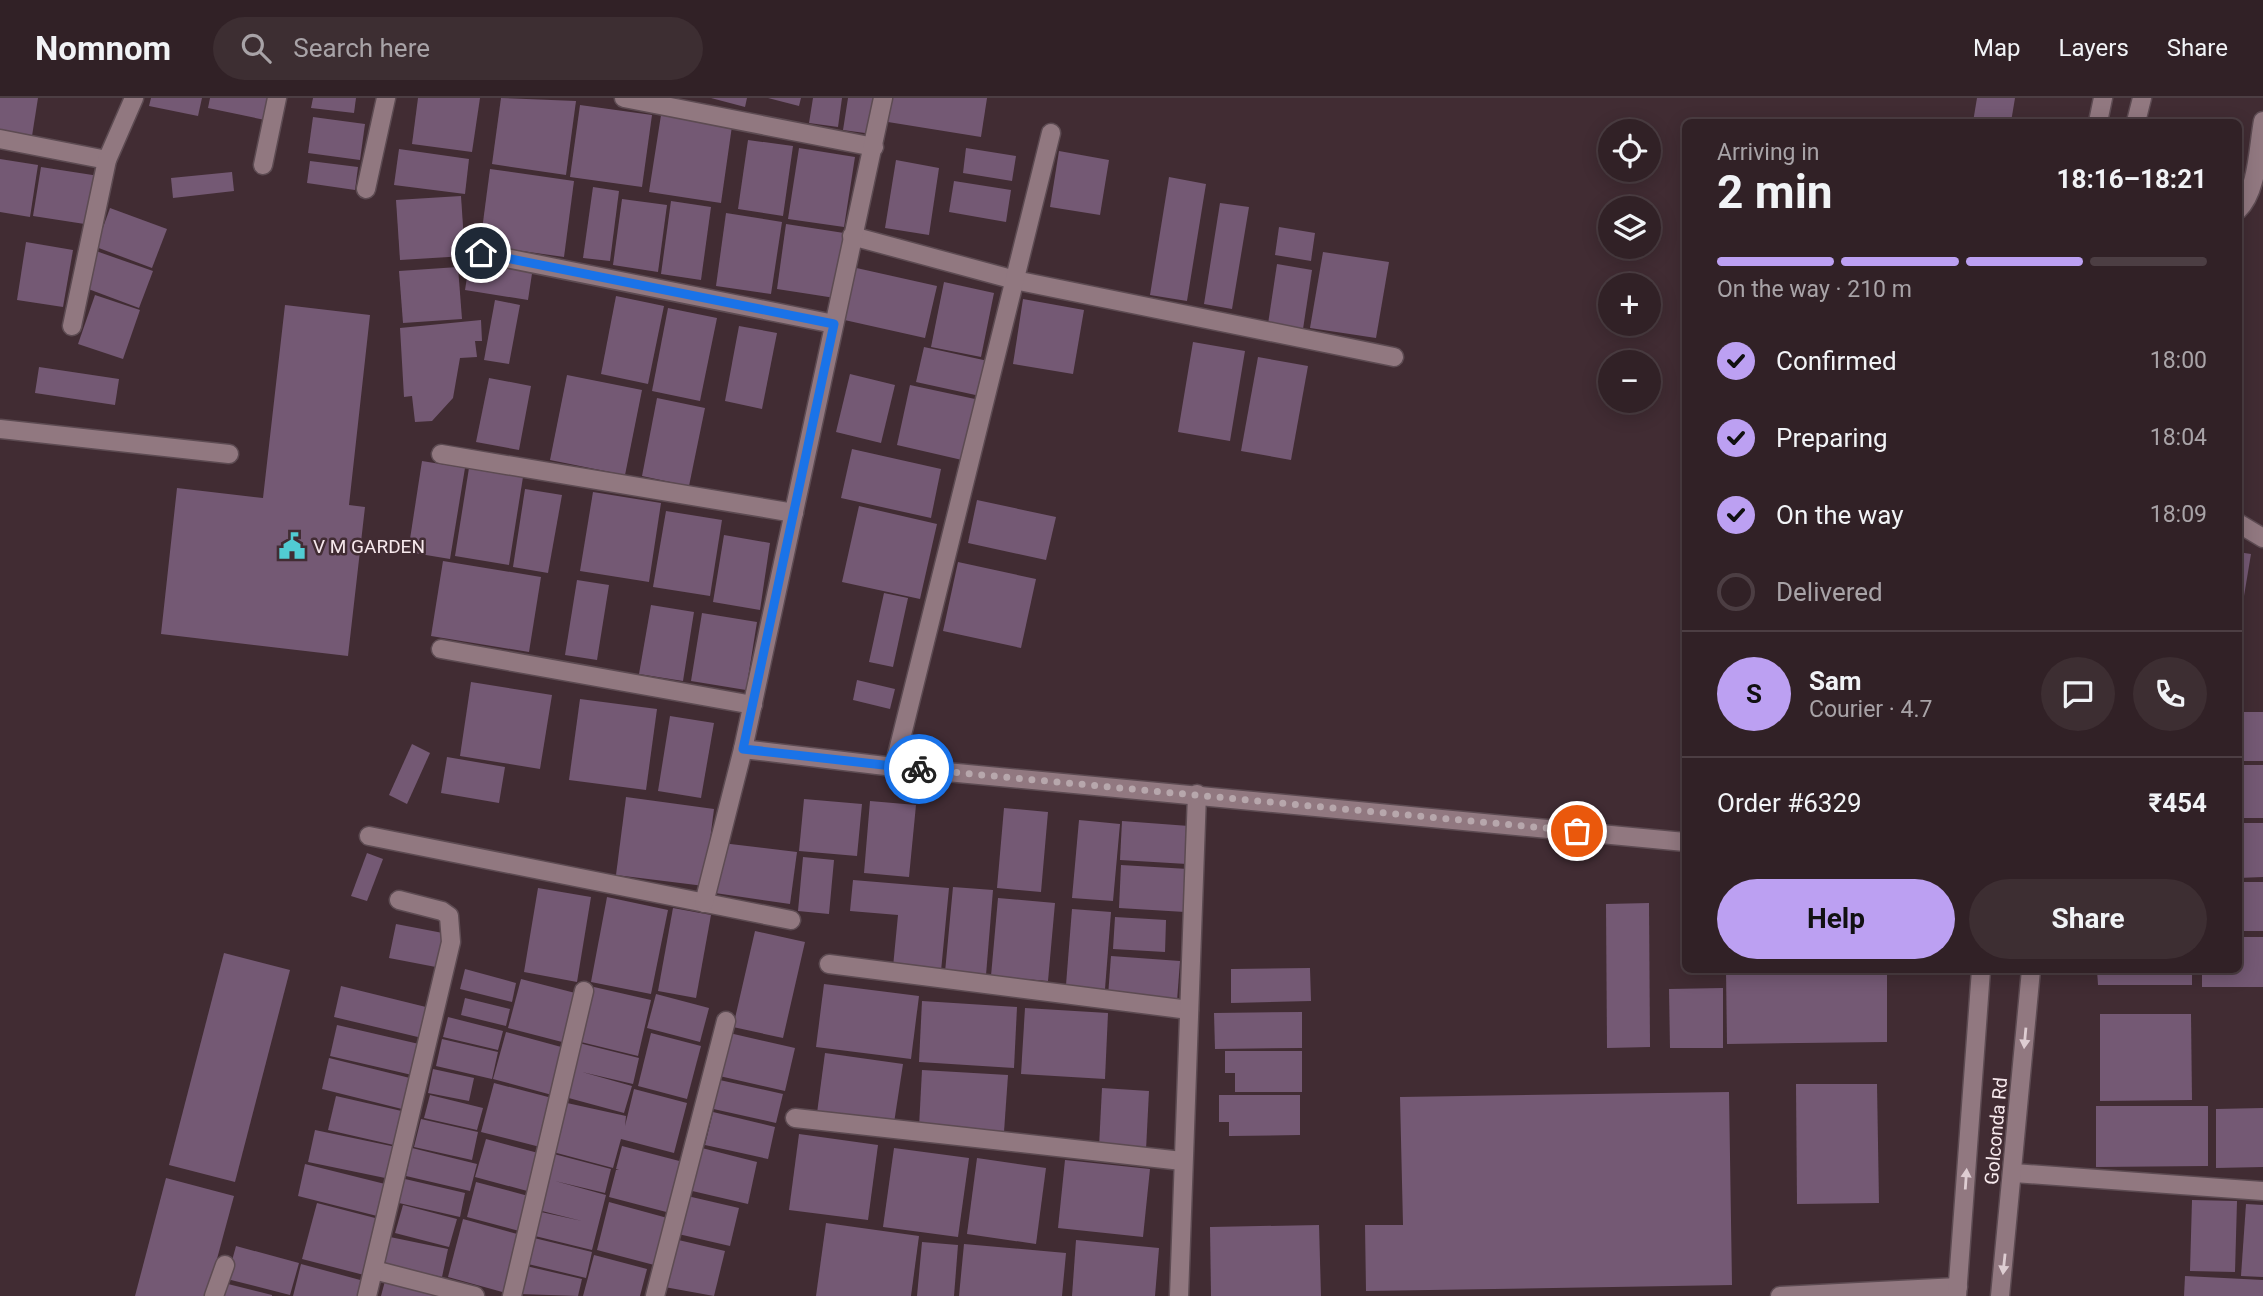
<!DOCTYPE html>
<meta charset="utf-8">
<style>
body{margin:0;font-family:Roboto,sans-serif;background:#3d2e32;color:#f1f3f6;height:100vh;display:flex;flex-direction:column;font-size:26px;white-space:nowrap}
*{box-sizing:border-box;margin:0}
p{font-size:23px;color:#a8a3a7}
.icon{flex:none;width:38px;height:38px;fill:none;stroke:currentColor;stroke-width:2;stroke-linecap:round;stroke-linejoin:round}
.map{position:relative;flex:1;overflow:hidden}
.panel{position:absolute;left:1682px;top:21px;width:560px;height:854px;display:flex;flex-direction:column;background:#312126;border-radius:10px;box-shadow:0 4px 18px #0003,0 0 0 2px #4c3e43}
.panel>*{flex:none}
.buttons{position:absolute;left:1598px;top:21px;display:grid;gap:14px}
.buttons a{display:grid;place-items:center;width:63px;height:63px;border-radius:50%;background:#312126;box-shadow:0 4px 18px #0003,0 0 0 2px #4c3e43;font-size:35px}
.pin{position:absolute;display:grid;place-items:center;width:60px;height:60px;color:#fff;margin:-30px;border:4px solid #fff;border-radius:50%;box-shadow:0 2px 7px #0007}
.courier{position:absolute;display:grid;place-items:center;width:70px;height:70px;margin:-35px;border:5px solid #1a73e8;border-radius:50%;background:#fff;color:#222;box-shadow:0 2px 9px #0007}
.head em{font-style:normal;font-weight:700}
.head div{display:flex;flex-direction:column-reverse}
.head{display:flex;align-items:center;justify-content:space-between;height:119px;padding:0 35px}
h1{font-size:46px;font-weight:700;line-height:52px}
.bar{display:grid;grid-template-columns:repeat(4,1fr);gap:10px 7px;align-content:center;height:84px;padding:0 35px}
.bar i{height:9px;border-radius:5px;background:#4c3e43}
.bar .selected{background:#bca0f2}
.bar p{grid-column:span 4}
.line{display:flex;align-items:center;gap:18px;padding:0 35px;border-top:2px solid #4c3e43}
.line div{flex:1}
.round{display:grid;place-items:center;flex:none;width:74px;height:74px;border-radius:37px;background:#3d2e32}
ol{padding:0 35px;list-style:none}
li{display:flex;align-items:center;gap:21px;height:77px}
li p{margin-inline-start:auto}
li .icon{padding:7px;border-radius:50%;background:#bca0f2;color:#111;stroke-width:4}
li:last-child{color:#a8a3a7}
li i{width:38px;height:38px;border:4px solid #4c3e43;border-radius:50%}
.button{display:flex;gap:14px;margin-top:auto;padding:14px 35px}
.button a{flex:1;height:80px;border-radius:42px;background:#bca0f2;color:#111;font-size:28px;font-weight:700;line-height:80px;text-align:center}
.button a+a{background:#3d2e32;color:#f1f3f6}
header{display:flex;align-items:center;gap:42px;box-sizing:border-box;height:98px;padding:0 35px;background:#312126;border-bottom:2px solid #4c3e43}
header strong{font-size:33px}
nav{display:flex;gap:38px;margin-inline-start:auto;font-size:24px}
.search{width:490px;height:63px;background:#3d2e32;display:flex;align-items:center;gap:18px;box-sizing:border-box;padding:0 24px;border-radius:38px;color:#a8a3a7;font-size:26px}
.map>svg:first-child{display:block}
.building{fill:#745974}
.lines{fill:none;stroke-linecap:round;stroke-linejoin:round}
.service-casing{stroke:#5d4b52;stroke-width:21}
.minor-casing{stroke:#5d4b52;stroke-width:21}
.secondary-casing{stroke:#5d4b52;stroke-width:21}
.service{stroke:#917880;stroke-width:18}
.minor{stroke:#917880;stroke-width:18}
.secondary{stroke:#917880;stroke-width:18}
.oneway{fill:#decdd2}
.done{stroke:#b7a7ac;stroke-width:7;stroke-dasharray:0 12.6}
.route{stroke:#1a73e8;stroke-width:9}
.labels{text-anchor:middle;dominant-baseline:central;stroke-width:5;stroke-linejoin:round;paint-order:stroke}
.poi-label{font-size:19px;fill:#f7e9ed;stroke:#412c33;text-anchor:start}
.street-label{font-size:19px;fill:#f7e9ed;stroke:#412c33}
</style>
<header>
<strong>Nomnom</strong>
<div class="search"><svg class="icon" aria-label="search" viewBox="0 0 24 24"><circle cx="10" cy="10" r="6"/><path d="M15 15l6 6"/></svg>Search here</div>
<nav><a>Map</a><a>Layers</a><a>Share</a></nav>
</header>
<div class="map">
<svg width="2263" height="1198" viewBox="0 0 2263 1198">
<rect width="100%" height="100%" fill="#412c33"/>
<g class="building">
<path d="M0,0H38L32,38L0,33Z"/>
<path d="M151,0H202L198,18L149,8Z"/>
<path d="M210,0H269L265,22L208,10Z"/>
<path d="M313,0H356L354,15L311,10Z"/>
<path d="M418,0H480L472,54L412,46Z"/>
<path d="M501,0L576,3L566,77L492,66Z"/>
<path d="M711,0H747L745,9Z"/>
<path d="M768,0H801L799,8Z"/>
<path d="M813,0H842L838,29L809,25Z"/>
<path d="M848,0H877L872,36L843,32Z"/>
<path d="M892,0H987L981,39L888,24Z"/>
<path d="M1977,0H2015L2011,24H1973Z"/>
<path d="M580,7L652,17L642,89L570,79Z"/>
<path d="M661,17L732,28L721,105L649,94Z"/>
<path d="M313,19L365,26L360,62L308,55Z"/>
<path d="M748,42L793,48L783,118L738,111Z"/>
<path d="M799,50L855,59L844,129L788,121Z"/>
<path d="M966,50L1016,58L1012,83L963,75Z"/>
<path d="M399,51L469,61L465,96L394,87Z"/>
<path d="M1059,53L1109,62L1100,117L1050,109Z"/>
<path d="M0,61L38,67L30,119L0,114Z"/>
<path d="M896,62L939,70L929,137L885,130Z"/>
<path d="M310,63L358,69L355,92L307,85Z"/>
<path d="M41,69L99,78L91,127L33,118Z"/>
<path d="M490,71L574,83L564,159L480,147Z"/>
<path d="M232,74L234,93L173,100L171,80Z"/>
<path d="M1169,79L1206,86L1187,203L1150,197Z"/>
<path d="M954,83L1011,92L1006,124L949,114Z"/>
<path d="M593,89L619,93L610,163L583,160Z"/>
<path d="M461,98L465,158L400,162L396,102Z"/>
<path d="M622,101L667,107L658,174L613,167Z"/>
<path d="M671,103L711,109L701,182L661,176Z"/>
<path d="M1220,105L1249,109L1232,211L1204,206Z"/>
<path d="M110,110L167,131L152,170L96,149Z"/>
<path d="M726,115L782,124L771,196L716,188Z"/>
<path d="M786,126L844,135L835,200L777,191Z"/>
<path d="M1279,129L1315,135L1311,163L1275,157Z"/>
<path d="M26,144L73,152L63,209L17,202Z"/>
<path d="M96,153L153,173L139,210L83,189Z"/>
<path d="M1323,154L1389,164L1376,240L1310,230Z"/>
<path d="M470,160L533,169L528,202L465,192Z"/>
<path d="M1277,166L1312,172L1303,231L1268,226Z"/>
<path d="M458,169L462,221L403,225L399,173Z"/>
<path d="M852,169L937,188L925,240L840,221Z"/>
<path d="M944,184L994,195L981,259L931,249Z"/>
<path d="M95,197L140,212L123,261L78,246Z"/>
<path d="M616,198L664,208L648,286L601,276Z"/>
<path d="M1023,201L1084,212L1073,276L1013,266Z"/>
<path d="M495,202L520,207L509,266L484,262Z"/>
<path d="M285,207L370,217L349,407L365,409L348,558L161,536L177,390L263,400Z"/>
<path d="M668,210L717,220L700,303L652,293Z"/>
<path d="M481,222L482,243H475L477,259L460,260L453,300L432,323L415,324L412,298L404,299L400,230Z"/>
<path d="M739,228L777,235L762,311L725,303Z"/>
<path d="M1193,244L1245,253L1230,343L1178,334Z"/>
<path d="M924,249L988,263L980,298L916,284Z"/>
<path d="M1258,259L1308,268L1291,362L1241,353Z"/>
<path d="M39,269L119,281L115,307L35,295Z"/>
<path d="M850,276L895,287L881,345L836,334Z"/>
<path d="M567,277L642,292L625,377L550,362Z"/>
<path d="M489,280L531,288L519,352L476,344Z"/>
<path d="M910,287L975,301L962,362L897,347Z"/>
<path d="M657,300L705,310L689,388L642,378Z"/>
<path d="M852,351L941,371L931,420L841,400Z"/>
<path d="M422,363L465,370L450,461L408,454Z"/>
<path d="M469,370L523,379L509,467L455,458Z"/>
<path d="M525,391L562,397L548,475L513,469Z"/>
<path d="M593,394L661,405L649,484L580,473Z"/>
<path d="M977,402L1056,419L1046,462L968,445Z"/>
<path d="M859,408L937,426L920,501L842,484Z"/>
<path d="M666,413L722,422L710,498L653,489Z"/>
<path d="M724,437L770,445L760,512L713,504Z"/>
<path d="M2238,454L2251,456L2240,522H2238Z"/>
<path d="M443,463L541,479L529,554L431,538Z"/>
<path d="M958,464L1036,481L1021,550L943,533Z"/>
<path d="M577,482L609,487L597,562L565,557Z"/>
<path d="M884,495L908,500L893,569L869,564Z"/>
<path d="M651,507L694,514L683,583L639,576Z"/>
<path d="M702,515L757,524L746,592L691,583Z"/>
<path d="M857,582L895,591L890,611L853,602Z"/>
<path d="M471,584L552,597L540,671L460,658Z"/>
<path d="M580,601L657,611L646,692L569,682Z"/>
<rect x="2238" y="614" width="25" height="49"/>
<path d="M670,618L714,625L701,700L658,693Z"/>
<path d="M412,646L430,655L407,706L389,697Z"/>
<path d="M447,659L505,669L499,705L441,695Z"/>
<rect x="2238" y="667" width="25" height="53"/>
<path d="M626,699L714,711L704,788L616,777Z"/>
<path d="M804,701L862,706L857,758L799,753Z"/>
<path d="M870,703L916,707L909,779L864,775Z"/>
<path d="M1004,710L1048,714L1041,794L997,790Z"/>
<path d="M1079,722L1120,726L1113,803L1072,800Z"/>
<path d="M1122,723L1189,728L1187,766L1120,762Z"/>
<path d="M2238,725H2263V779L2238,780Z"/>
<path d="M722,745L797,754L790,806L715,795Z"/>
<path d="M367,755L383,761L367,803L351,798Z"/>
<path d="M803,759L834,762L829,816L798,813Z"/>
<path d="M1121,767L1188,771L1185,814L1119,810Z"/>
<path d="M853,782L949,790L941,873L893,869L898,817L850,813Z"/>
<rect x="2238" y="784" width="25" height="49"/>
<path d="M953,789L993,792L986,877L945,874Z"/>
<path d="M538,790L591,799L577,884L524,874Z"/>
<path d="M607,799L668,812L651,896L591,884Z"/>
<path d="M998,800L1055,805L1048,883L991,878Z"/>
<path d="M1649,805L1650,949L1607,950L1606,806Z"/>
<path d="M673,810L711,817L696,900L658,893Z"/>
<path d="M1072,811L1111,814L1105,891L1066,887Z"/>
<path d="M1115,819L1166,822L1165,854L1113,851Z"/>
<path d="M396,826L448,836L441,870L389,860Z"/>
<path d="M755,833L805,844L783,940L733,929Z"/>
<path d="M2238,839H2263V889H2202V872H2238Z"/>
<path d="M224,855L290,872L235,1084L169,1067Z"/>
<path d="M1111,858L1180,863L1177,903L1108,898Z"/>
<path d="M1310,870L1311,903L1231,905V871Z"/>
<path d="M465,871L516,885L512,904L460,891Z"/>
<path d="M1726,872H1887V944L1727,946Z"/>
<path d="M2097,872H2192V887H2098Z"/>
<path d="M521,881L579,896L566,945L508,930Z"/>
<path d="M824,886L919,898L911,961L816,949Z"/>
<path d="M341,888L430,910L422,940L334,919Z"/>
<path d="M594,889L651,902L638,958L581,944Z"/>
<path d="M1723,890V950H1670L1669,891Z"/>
<path d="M656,896L709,910L700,944L647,930Z"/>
<path d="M465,900L510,911L506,928L461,917Z"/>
<path d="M922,903L1017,909L1014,970L919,964Z"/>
<path d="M1025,910L1108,915L1105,981L1021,976Z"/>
<path d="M1302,914V950L1215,951L1214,915Z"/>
<path d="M2100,916H2191L2192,1002L2100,1003Z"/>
<path d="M448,919L503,933L498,952L443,939Z"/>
<path d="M337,927L419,946L412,977L330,958Z"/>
<path d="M506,934L565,950L552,997L493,981Z"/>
<path d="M725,934L795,950L785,993L715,977Z"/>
<path d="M651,935L701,948L687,1001L638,988Z"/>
<path d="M442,941L498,954L492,981L436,968Z"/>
<path d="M579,945L639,960L633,986L582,974L632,988L624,1015L565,999Z"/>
<path d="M1225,953H1302V994H1235V975H1225Z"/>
<path d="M825,955L903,966L894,1025L817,1015Z"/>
<path d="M329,960L414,981L406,1012L322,991Z"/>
<path d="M433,971L474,980L469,1003L428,995Z"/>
<path d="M922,972L1008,977L1004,1034L919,1029Z"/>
<path d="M715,981L783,996L776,1025L709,1010Z"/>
<path d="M494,985L552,1000L540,1049L481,1034Z"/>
<path d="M1796,986H1877L1879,1105L1797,1106Z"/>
<path d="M1102,990L1149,993L1146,1052L1099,1049Z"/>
<path d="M634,991L687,1005L674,1055L621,1041L613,1070L553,1054L567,1005L626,1018L625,1028Z"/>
<path d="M1729,994L1732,1187L1366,1193L1365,1127H1403L1400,999Z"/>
<path d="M430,997L483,1010L477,1032L424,1020Z"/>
<path d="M1219,997H1300V1037L1229,1038V1024H1219Z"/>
<path d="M336,998L406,1014L398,1048L328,1032Z"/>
<path d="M2096,1008H2208V1068L2096,1069Z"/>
<path d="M2263,1010V1069L2216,1070V1011Z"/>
<path d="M713,1014L775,1029L768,1061L705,1047Z"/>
<path d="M421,1021L478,1034L472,1062L414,1049Z"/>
<path d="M315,1032L396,1049L390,1081L308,1064Z"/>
<path d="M799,1036L878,1047L868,1122L789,1112Z"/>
<path d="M486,1041L542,1056L531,1094L475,1079Z"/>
<path d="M622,1048L687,1065L674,1116L609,1099L616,1072H619L616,1071Z"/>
<path d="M698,1049L757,1064L748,1106L688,1092Z"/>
<path d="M412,1050L477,1066L470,1093L406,1078Z"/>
<path d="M894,1050L969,1060L958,1139L883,1129Z"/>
<path d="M554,1056L611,1071L605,1095L555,1083L606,1097L592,1152L535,1138L541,1114L582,1123L538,1112Z"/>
<path d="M977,1060L1046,1070L1036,1146L967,1136Z"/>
<path d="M1065,1062L1150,1071L1143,1139L1058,1130Z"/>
<path d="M305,1066L389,1087L381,1119L298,1098Z"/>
<path d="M166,1080L234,1098L207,1198H135Z"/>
<path d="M405,1081L465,1095L460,1119L399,1105Z"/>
<path d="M476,1084L532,1099L523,1134L467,1119Z"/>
<path d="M683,1097L739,1110L730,1148L674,1135Z"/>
<path d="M2192,1102L2237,1103L2235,1174L2190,1173Z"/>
<path d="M609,1104L671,1121L658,1168L597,1152Z"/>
<path d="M317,1105L379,1121L364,1177L302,1161Z"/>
<path d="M2246,1106L2263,1107V1179L2241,1178Z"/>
<path d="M403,1107L457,1121L449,1149L395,1135Z"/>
<path d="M463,1121L521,1137L506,1195L448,1179Z"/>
<path d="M826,1125L919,1138L911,1198H816Z"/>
<path d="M1319,1127L1321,1198H1211L1210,1129Z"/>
<path d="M390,1139L448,1151L442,1179L384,1166Z"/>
<path d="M534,1140L592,1154L586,1180L528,1166Z"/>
<path d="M670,1140L725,1153L714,1198L659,1188Z"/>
<path d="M1076,1142L1159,1150L1155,1198H1072Z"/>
<path d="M922,1144L958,1147L954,1198H917Z"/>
<path d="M964,1146L1066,1155L1062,1198H959Z"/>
<path d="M236,1148L299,1165L290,1197L227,1181Z"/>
<path d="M594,1157L647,1171L640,1198H583Z"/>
<path d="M301,1166L364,1183L360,1198H293Z"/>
<path d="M526,1168L582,1181L578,1198L520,1196Z"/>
<path d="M2185,1178L2263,1182V1198H2184Z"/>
<path d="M385,1183L437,1197V1198H381Z"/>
<path d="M224,1185L272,1197V1198H221Z"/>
</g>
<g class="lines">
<defs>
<g id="service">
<path d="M2238,112C2258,93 2258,49 2263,23"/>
<path d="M0,331L229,356"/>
</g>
<g id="minor">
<path d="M624,0L874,49"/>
<path d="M0,41L107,62"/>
<path d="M263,67L277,0"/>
<path d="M366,91L386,0"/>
<path d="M852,138L1015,182L1394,259"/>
<path d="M481,155L834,226"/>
<path d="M72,228L107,62L134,0"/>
<path d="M441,356L794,415"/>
<path d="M2238,425L2263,440"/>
<path d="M441,551L753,607"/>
<path d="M743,651L894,669L1685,744"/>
<path d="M894,669L1051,35"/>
<path d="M369,738L791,822"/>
<path d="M704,805L743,651L883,0"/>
<path d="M829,866L1189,912"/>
<path d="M795,1020L1182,1063"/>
<path d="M2014,1075L2263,1093"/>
<path d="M374,1172L475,1198"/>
<path d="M214,1198L225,1167"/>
<path d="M367,1198L451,844L449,818L442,813L399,802"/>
<path d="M512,1198L584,893"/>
<path d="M655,1198L726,923"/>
<path d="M1179,1198L1197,696"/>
<path d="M1780,1198L1958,1189"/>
</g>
<g id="secondary">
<path d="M2098,24L2103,0"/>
<path d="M2136,24L2142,0"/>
<path d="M1957,1198L1981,872"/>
<path d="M2000,1198L2031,872"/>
</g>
</defs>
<use href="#service" class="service-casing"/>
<use href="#minor" class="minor-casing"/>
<use href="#secondary" class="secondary-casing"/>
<use href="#service" class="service"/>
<use href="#minor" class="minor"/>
<use href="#secondary" class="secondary"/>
</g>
<defs><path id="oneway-solid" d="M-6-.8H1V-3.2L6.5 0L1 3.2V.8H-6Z" transform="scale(1.75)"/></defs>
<g class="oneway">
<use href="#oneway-solid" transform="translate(2025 940) rotate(95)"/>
<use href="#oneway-solid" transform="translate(1966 1081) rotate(-86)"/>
<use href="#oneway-solid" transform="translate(2004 1166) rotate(96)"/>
</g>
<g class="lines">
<path class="done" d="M919,671L1577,733"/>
<path class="route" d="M481,155L834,226L743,651L919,671"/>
</g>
<defs>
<symbol id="civic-bare" viewBox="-9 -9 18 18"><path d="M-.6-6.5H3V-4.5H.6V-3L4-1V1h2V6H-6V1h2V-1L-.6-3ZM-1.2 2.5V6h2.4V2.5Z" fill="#51ccd3" stroke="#412c33" stroke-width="2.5" paint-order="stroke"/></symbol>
</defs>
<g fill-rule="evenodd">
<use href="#civic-bare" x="273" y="429" width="38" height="38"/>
</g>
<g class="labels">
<g class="poi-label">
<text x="313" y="448">V M GARDEN</text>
</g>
<g class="street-label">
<text transform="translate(1996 1033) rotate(-85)">Golconda Rd</text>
</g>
</g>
</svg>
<div class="buttons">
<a><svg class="icon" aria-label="locate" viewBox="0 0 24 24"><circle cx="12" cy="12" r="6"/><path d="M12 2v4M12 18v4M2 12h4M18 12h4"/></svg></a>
<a><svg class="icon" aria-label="layers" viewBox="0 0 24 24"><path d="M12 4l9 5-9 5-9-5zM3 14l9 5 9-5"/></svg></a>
<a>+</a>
<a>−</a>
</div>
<div class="pin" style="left:1577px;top:733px;background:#ea580c"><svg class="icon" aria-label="bag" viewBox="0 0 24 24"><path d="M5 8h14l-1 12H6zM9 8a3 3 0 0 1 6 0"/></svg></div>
<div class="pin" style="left:481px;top:155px;background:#1f2937"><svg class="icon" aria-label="home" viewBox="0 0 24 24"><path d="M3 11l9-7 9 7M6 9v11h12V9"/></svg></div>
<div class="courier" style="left:919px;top:671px"><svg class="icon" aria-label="bike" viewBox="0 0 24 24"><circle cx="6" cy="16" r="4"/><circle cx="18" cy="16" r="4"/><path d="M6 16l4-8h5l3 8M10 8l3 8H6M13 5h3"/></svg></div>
<section class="panel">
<div class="head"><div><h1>2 min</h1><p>Arriving in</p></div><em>18:16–18:21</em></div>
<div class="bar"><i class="selected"></i><i class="selected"></i><i class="selected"></i><i></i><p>On the way · 210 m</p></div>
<ol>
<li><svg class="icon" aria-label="check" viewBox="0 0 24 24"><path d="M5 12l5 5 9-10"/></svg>Confirmed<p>18:00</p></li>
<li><svg class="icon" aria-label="check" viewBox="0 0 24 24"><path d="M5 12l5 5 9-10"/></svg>Preparing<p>18:04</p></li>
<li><svg class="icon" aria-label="check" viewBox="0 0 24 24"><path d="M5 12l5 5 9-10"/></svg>On the way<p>18:09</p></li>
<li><i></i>Delivered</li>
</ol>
<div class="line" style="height:126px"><b class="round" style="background:#bca0f2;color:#111">S</b><div><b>Sam</b><p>Courier · 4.7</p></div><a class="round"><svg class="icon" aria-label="chat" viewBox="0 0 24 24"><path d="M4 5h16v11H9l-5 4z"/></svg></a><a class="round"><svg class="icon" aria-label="phone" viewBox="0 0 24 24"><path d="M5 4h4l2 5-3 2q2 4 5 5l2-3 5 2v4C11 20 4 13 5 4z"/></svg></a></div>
<div class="line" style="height:91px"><div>Order #6329</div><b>₹454</b></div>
<div class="button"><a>Help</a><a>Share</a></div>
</section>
</div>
